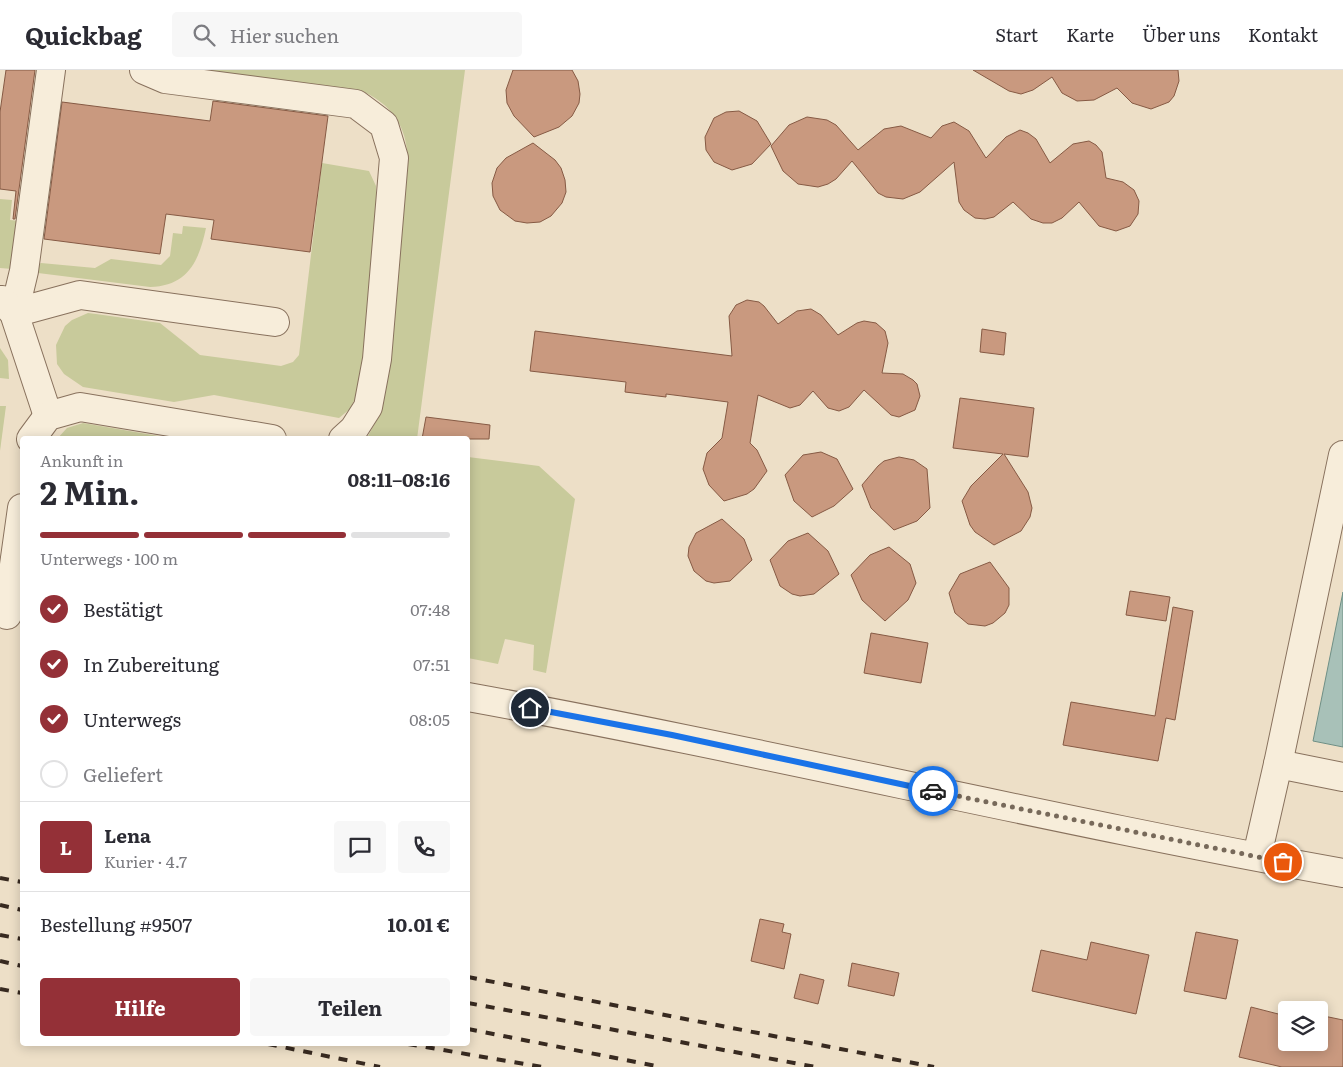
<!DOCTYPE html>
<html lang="de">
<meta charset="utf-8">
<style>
body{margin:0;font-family:Literata,serif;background:#f7f7f7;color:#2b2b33;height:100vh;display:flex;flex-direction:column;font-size:19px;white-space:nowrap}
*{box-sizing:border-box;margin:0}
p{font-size:16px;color:#7c7c81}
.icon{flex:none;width:28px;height:28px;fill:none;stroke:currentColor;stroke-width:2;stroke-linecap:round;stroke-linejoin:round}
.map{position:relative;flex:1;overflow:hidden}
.side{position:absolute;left:20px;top:366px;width:450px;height:610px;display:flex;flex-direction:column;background:#fff;border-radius:5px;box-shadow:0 2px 12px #0003}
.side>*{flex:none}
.buttons{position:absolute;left:1278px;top:931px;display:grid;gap:10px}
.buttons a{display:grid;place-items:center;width:50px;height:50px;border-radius:5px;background:#fff;box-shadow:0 2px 12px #0003;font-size:25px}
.pin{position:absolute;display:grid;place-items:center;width:42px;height:42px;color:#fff;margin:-21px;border:2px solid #fff;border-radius:50%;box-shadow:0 1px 5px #0007}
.courier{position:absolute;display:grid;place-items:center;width:50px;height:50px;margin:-25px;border:4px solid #1a73e8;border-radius:50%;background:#fff;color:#222;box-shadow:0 1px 6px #0007}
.head em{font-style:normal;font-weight:700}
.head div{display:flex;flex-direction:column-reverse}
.head{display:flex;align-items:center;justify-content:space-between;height:85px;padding:0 20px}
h1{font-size:32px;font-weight:700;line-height:38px}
.bar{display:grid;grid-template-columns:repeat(4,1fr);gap:8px 5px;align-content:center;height:60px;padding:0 20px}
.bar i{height:6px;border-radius:4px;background:#e1e1e2}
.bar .selected{background:#943037}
.bar p{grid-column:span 4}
.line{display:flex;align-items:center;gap:12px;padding:0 20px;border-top:1px solid #e1e1e2}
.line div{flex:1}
.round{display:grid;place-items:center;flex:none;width:52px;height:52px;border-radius:5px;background:#f7f7f7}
ol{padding:0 20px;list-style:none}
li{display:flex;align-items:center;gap:15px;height:55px}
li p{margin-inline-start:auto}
li .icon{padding:5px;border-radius:50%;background:#943037;color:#fff;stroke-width:4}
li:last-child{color:#7c7c81}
li i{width:28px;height:28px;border:2px solid #e1e1e2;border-radius:50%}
.cta{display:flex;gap:10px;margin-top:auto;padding:10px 20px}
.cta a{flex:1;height:58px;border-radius:5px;background:#943037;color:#fff;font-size:20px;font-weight:700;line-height:58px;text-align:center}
.cta a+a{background:#f7f7f7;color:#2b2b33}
header{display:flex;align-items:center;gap:30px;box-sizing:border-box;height:70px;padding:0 25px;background:#fff;border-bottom:1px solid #e1e1e2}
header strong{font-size:24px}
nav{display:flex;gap:28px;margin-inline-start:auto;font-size:18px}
.search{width:350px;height:45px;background:#f7f7f7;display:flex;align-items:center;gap:12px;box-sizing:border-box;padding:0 18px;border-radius:5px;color:#7c7c81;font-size:19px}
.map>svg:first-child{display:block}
.green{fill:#c8ca9b}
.water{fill:#a8c1b8;stroke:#6f8f85}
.building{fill:#c9997f;stroke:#865a44}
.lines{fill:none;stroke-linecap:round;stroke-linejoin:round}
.minor-casing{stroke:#88715d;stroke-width:30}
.minor{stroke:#f7edda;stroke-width:28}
.rail{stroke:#382a20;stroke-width:4;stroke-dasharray:9 9;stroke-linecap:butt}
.done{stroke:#77695a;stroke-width:5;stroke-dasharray:0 9}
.route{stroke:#1a73e8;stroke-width:6}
</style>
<header>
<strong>Quickbag</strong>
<div class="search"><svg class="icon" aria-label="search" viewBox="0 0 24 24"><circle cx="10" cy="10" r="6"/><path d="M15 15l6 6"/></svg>Hier suchen</div>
<nav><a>Start</a><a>Karte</a><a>Über uns</a><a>Kontakt</a></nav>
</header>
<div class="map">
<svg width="1343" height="997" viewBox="0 0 1343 997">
<rect width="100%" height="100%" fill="#eddfc7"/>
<g class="green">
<path d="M206,0H465L417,369H369L368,366L379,346L407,80C404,53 390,35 366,23Z"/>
<path d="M322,93L369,101L376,116V166L361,316L350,339L339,348L214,325L174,332L83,317L64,304L57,294L56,275L65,256L72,250L88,243L96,244L160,253L200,285L281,296L293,292L299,285Z"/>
<path d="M0,129L12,130L10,150L19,151L12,199L0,198Z"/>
<path d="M183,156L206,158C199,191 188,216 150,217L38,203V195L41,193L95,198L111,189L161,195L170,186L173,163L182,164Z"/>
<path d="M0,278L8,290L9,309L0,308Z"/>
<path d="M0,336H6L0,381Z"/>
<path d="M83,353L176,369H57L67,358Z"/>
<path d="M468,387L539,396L575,429L546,603L533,600L534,575L505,569L498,594L468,588Z"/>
</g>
<path class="water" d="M1343,522V677L1313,671Z"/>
<g class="building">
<path d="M6,0H35L15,149H13L16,121L0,119V42Z"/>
<path d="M513,0H572L578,11L580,24L579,33L572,46L559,57L534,67L514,46L507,33L506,20Z"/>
<path d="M973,0H1178L1179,11L1174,26L1169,32L1151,39L1132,33L1117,18L1094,30L1077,31L1062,23L1052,7L1033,20L1021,24L1009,21Z"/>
<path d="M213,31L328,46L310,182L211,169L214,150L166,144L160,184L44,169L62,32L210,51Z"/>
<path d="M739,41L757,51L771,74L752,94L732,100L714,92L706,80L705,67L714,48L726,42Z"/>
<path d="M807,47L827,50L836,55L858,80L884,59L901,56L931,68L942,56L954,52L969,61L986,88L1006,67L1020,60L1028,63L1036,69L1050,93L1073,74L1089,71L1096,75L1102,82L1106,108L1123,112L1134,120L1139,131L1138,144L1130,156L1116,161L1099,156L1079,132L1062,148L1052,153H1043L1031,149L1013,132L994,147L985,149L975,148L964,140L959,132L954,92L920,122L903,129L886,127L878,123L852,91L836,109L828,114L818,117L798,114L783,101L771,76L789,55Z"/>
<path d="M533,73L555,90L561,98L565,110L566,122L562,133L551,146L540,152L527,153L515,151L500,140L493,126L492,113L497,98L506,88Z"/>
<path d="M747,230L759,232L764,236L778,254L797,241L811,239L821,245L838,265L857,253L864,251L876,253L885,261L888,273L882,303L903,304L913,310L917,314L920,326L915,340L899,347L891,345L864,320L849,337L839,341L828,338L813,321L800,335L790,338L758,325L750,373L757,380L767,401L754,419L747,424L724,431L709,415L703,399L707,383L722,368L728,332L666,324V327L625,322L626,312L530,301L535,261L732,286L729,246L736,235Z"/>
<path d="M982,259L1006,263L1004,285L980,282Z"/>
<path d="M960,328L1034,338L1028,387L1004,384L1028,422L1032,438L1030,447L1021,461L994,475L975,462L970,455L962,431L971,416L1003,384L953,378Z"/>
<path d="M426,347L490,355L489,369H422Z"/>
<path d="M821,382L837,389L853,419L834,436L812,447L794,431L785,405L803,385Z"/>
<path d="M899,387L914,390L927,399L930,438L917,451L894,460L871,438L862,415L878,396L884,391Z"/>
<path d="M722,449L744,469L752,490L730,511L714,513L706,511L694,501L688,486L689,477L696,463Z"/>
<path d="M808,463L828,481L839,504L814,524L800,526L792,524L780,516L770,490L788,471Z"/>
<path d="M889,477L910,494L916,513L908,530L885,551L862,530L851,505L870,485Z"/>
<path d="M990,492L1009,518V535L1005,543L993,553L985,556L968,554L955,543L949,523L960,504Z"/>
<path d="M1130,521L1170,527L1166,551L1126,545Z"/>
<path d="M1173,537L1193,541L1175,650L1166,648L1158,691L1063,675L1071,632L1155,646Z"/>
<path d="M871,563L928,573L921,613L864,603Z"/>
<path d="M760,849L784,854L782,862L791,864L784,899L751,891Z"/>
<path d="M1196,862L1238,870L1226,929L1184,921Z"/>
<path d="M1091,872L1149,885L1136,944L1032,921L1041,880L1087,890Z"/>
<path d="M852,893L899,903L894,926L848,916Z"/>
<path d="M800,904L824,910L818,934L794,928Z"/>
<path d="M1251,937L1286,946V972H1319V945L1343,950V997H1282L1239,987Z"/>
</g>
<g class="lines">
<defs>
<g id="minor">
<path d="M51,0L24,201L14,243L80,225L275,252"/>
<path d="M144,0L165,9L356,34L384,55L394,88L377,289L368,337L354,359L343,369"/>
<path d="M2,230L14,243L48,346"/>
<path d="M31,369L48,346L80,337L272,369"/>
<path d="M7,545L22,438"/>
<path d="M468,627C760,680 1050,750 1343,803"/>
<path d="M1278,694L1343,707"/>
<path d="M1257,786L1278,694L1343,385"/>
</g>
</defs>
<use href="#minor" class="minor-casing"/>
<use href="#minor" class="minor"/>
<g class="rail">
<path d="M0,808L22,812"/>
<path d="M0,835L22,840"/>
<path d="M0,865L22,869"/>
<path d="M0,891L22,896"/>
<path d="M468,907L934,997"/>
<path d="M0,919L22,923"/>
<path d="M468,933L816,997"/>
<path d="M468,959L661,997"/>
<path d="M268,974L380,997"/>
<path d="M408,974L542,997"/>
</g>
</g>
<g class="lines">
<path class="done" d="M933,721L1283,792"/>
<path class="route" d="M530,638L672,665L933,721"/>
</g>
</svg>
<div class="buttons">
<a><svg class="icon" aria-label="layers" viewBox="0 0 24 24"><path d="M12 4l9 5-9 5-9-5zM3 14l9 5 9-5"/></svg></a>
</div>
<div class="pin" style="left:1283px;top:792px;background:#ea580c"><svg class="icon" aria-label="bag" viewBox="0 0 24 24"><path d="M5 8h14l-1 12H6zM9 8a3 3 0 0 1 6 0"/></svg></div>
<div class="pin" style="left:530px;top:638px;background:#1f2937"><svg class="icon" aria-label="home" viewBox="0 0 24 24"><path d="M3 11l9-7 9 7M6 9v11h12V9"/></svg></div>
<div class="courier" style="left:933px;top:721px"><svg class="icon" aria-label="car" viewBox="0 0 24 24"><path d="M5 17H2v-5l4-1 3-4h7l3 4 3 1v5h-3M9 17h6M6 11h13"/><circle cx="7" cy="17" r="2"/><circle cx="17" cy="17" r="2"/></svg></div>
<section class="side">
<div class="head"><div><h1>2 Min.</h1><p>Ankunft in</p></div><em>08:11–08:16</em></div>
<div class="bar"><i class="selected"></i><i class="selected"></i><i class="selected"></i><i></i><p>Unterwegs · 100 m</p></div>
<ol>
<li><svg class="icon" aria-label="check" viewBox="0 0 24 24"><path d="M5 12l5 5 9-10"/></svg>Bestätigt<p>07:48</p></li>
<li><svg class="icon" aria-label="check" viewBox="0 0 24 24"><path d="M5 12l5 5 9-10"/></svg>In Zubereitung<p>07:51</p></li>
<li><svg class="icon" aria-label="check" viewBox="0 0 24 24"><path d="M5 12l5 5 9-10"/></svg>Unterwegs<p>08:05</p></li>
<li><i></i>Geliefert</li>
</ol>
<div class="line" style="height:90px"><b class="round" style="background:#943037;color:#fff">L</b><div><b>Lena</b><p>Kurier · 4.7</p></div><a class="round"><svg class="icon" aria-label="chat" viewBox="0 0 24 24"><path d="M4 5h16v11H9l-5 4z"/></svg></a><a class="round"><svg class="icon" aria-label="phone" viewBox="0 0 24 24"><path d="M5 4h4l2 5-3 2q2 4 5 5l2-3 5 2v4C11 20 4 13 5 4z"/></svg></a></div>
<div class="line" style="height:65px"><div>Bestellung #9507</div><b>10.01 €</b></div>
<div class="cta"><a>Hilfe</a><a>Teilen</a></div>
</section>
</div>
